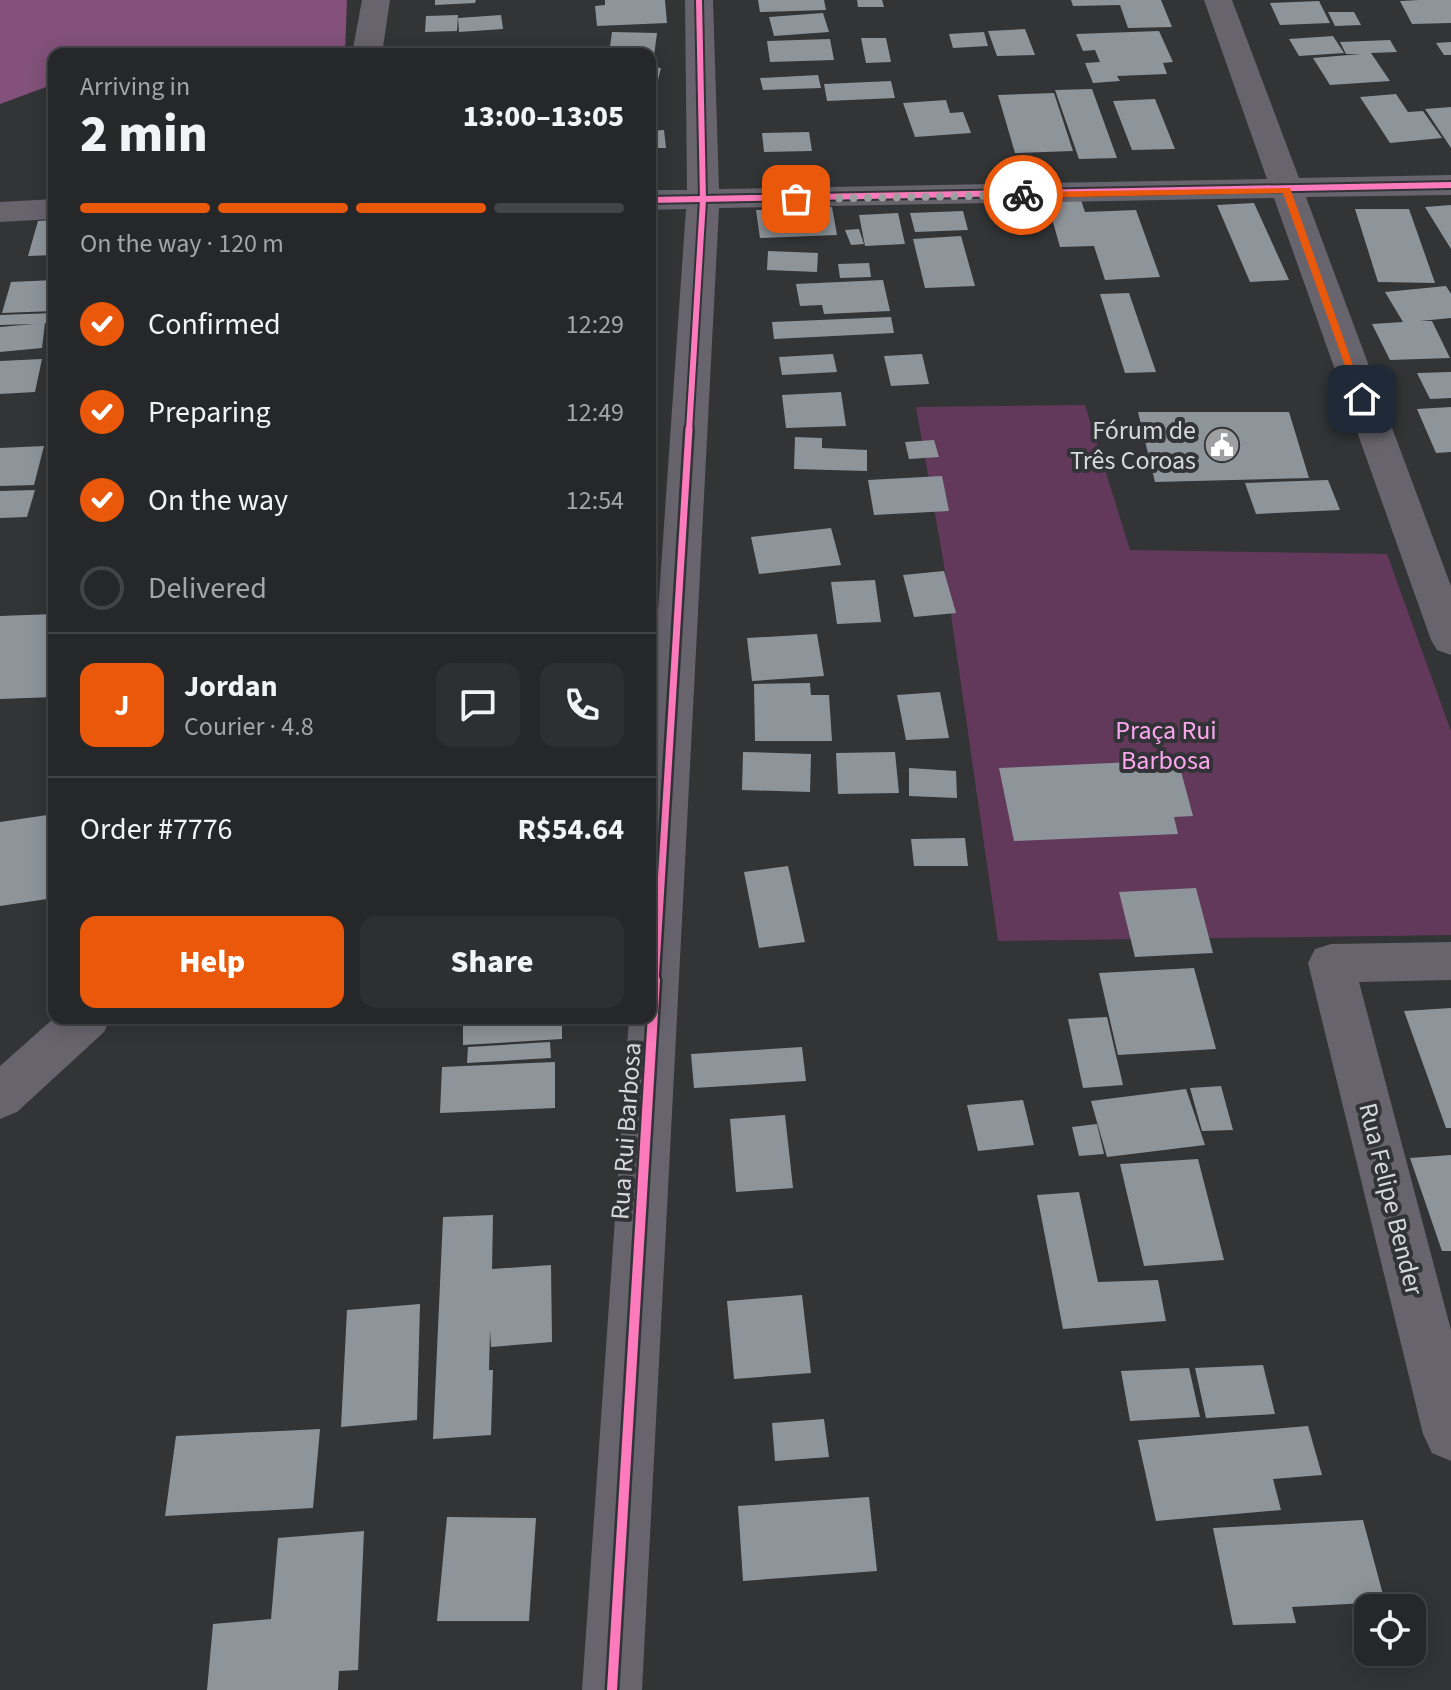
<!DOCTYPE html>
<meta charset="utf-8">
<style>
body{margin:0;font-family:"Source Sans 3",sans-serif;background:#2e2f30;color:#f1f3f6;height:100vh;display:flex;flex-direction:column;font-size:30px;white-space:nowrap}
*{box-sizing:border-box;margin:0}
p{font-size:26px;color:#a4a5a8}
.icon{flex:none;width:44px;height:44px;fill:none;stroke:currentColor;stroke-width:2;stroke-linecap:round;stroke-linejoin:round}
.map{position:relative;flex:1;overflow:hidden}
.drawer{position:absolute;left:48px;top:48px;width:608px;height:976px;display:flex;flex-direction:column;background:#262728;border-radius:16px;box-shadow:0 4px 20px #0003,0 0 0 2px #424445}
.drawer>*{flex:none}
.tools{position:absolute;left:1354px;top:1594px;display:grid;gap:16px}
.tools a{display:grid;place-items:center;width:72px;height:72px;border-radius:16px;background:#262728;box-shadow:0 4px 20px #0003,0 0 0 2px #424445;font-size:40px}
.pin{position:absolute;display:grid;place-items:center;width:68px;height:68px;color:#fff;margin:-34px;border-radius:16px;box-shadow:0 4px 12px #0006}
.courier{position:absolute;display:grid;place-items:center;width:80px;height:80px;margin:-40px;border:6px solid #ea580c;border-radius:50%;background:#fff;color:#222;box-shadow:0 2px 10px #0007}
.head em{font-style:normal;font-weight:800}
.head div{display:flex;flex-direction:column-reverse}
.head{display:flex;align-items:center;justify-content:space-between;height:136px;padding:0 32px}
h1{font-size:52px;font-weight:800;line-height:60px}
.bar{display:grid;grid-template-columns:repeat(4,1fr);gap:12px 8px;align-content:center;height:96px;padding:0 32px}
.bar i{height:10px;border-radius:6px;background:#424445}
.bar .current{background:#ea580c}
.bar p{grid-column:span 4}
.line{display:flex;align-items:center;gap:20px;padding:0 32px;border-top:2px solid #424445}
.line div{flex:1}
.round{display:grid;place-items:center;flex:none;width:84px;height:84px;border-radius:16px;background:#2e2f30}
ol{padding:0 32px;list-style:none}
li{display:flex;align-items:center;gap:24px;height:88px}
li p{margin-inline-start:auto}
li .icon{padding:8px;border-radius:50%;background:#ea580c;color:#fff;stroke-width:4}
li:last-child{color:#a4a5a8}
li i{width:44px;height:44px;border:4px solid #424445;border-radius:50%}
.button{display:flex;gap:16px;margin-top:auto;padding:16px 32px}
.button a{flex:1;height:92px;border-radius:16px;background:#ea580c;color:#fff;font-size:32px;font-weight:800;line-height:92px;text-align:center}
.button a+a{background:#2e2f30;color:#f1f3f6}
.map>svg:first-child{display:block}
.green{fill:#62395b}
.forest{fill:#83517b}
.building{fill:#8e959a}
.lines{fill:none;stroke-linecap:round;stroke-linejoin:round}
.minor{fill:#67646d;fill-rule:evenodd}
.cycleway-far2-casing{stroke:#313337;stroke-width:10}
.cycleway-far1-casing{stroke:#313337;stroke-width:12}
.cycleway-casing{stroke:#313337;stroke-width:15}
.cycleway-far2{stroke:#fd7abc;stroke-width:6}
.cycleway-far1{stroke:#fd7abc;stroke-width:7}
.cycleway{stroke:#fd7abc;stroke-width:10}
.route{fill:#ea580c}
.done{stroke:#9d9fa1;stroke-width:8;stroke-dasharray:0 14.4}
.labels{text-anchor:middle;dominant-baseline:central;stroke-width:8;stroke-linejoin:round;paint-order:stroke}
.poi-label{font-size:26px;fill:#d7d8db;stroke:#313337;text-anchor:end}
.park-label{font-size:26px;fill:#fca7ed;stroke:#313337}
.street-label{font-size:26px;fill:#d7d8db;stroke:#313337}
</style>
<div class="map">
<svg width="1451" height="1690" viewBox="0 0 1451 1690">
<rect width="100%" height="100%" fill="#323436"/>
<path class="green" d="M1085,405L1130,550L1387,554L1451,731V935L998,941L943,559L916,407Z"/>
<path class="forest" d="M0,0H347L345,53L54,54V84L0,104Z"/>
<g class="building">
<path d="M435,0H476L475,3L435,5Z"/>
<path d="M605,0H665L667,23L597,26L595,6L605,5Z"/>
<path d="M758,0H824L826,10L760,12Z"/>
<path d="M857,0H882L884,7H858Z"/>
<path d="M1071,0H1161L1172,27L1128,28L1120,5L1073,6Z"/>
<path d="M1420,0H1451V23L1412,24L1400,1Z"/>
<path d="M1319,1L1330,23L1280,25L1270,3Z"/>
<path d="M1328,12H1354L1361,25L1335,26Z"/>
<path d="M823,13L829,32L774,36L769,17Z"/>
<path d="M458,15L457,31L425,32L426,16Z"/>
<path d="M501,15L503,29L459,32L458,18Z"/>
<path d="M1025,29L1035,55L997,56L988,31Z"/>
<path d="M1159,31L1173,62L1163,63L1167,74L1117,76L1120,81L1093,83L1085,63L1100,62L1095,50L1083,51L1076,34Z"/>
<path d="M612,32L657,33L654,56L609,54Z"/>
<path d="M984,32L988,46L953,48L949,34Z"/>
<path d="M1333,36L1344,53L1299,56L1289,39Z"/>
<path d="M861,38H886L891,62L866,63Z"/>
<path d="M830,39L834,60L770,62L767,41Z"/>
<path d="M1390,40L1397,52L1371,53L1390,81L1330,85L1313,58L1361,54H1346L1340,42Z"/>
<path d="M1451,42V55H1444L1436,43Z"/>
<path d="M650,67L661,68L657,84L650,83Z"/>
<path d="M818,75L821,88L763,90L760,78Z"/>
<path d="M891,81L895,98L827,101L824,84Z"/>
<path d="M1092,89L1117,158L1079,159L1055,90Z"/>
<path d="M1054,93L1073,151L1015,153L998,95Z"/>
<path d="M1396,94L1408,112L1423,111L1442,138L1390,143L1360,97Z"/>
<path d="M1155,99L1175,149L1132,150L1113,101Z"/>
<path d="M946,100L950,113L963,112L971,133L915,137L903,103Z"/>
<path d="M1451,107V148L1425,109Z"/>
<path d="M664,130L666,148H650V131Z"/>
<path d="M809,132L812,151L764,152L762,133Z"/>
<path d="M1081,200L1085,212L1136,210L1160,277L1105,280L1094,246L1060,247L1047,201Z"/>
<path d="M1254,203L1289,280L1250,282L1217,205Z"/>
<path d="M1451,205V249L1425,207Z"/>
<path d="M832,207L837,235L760,238L756,210Z"/>
<path d="M1355,209H1409L1435,283L1378,282Z"/>
<path d="M963,211L968,230L915,232L910,213Z"/>
<path d="M898,213L905,244L865,246L859,215Z"/>
<path d="M54,220V255L28,256L38,221Z"/>
<path d="M859,229L864,244L851,245L845,230Z"/>
<path d="M961,236L975,286L925,288L913,239Z"/>
<path d="M768,251L818,253L817,272L767,270Z"/>
<path d="M650,257H656L657,280L650,281Z"/>
<path d="M869,263L871,277L840,278L838,264Z"/>
<path d="M54,280V311L2,313L11,282Z"/>
<path d="M883,280L890,311L824,314L822,305L800,306L796,284Z"/>
<path d="M1446,286L1451,294V318L1420,321H1432L1450,358L1390,360L1372,324L1403,322L1385,292Z"/>
<path d="M1129,293L1156,372L1125,373L1100,294Z"/>
<path d="M54,313V323H45L42,348L0,352V327L34,324L0,325V315Z"/>
<path d="M891,317L894,333L774,339L772,322Z"/>
<path d="M833,354L837,372L782,375L779,357Z"/>
<path d="M922,354L929,384L891,386L884,356Z"/>
<path d="M42,359L35,392L0,394V361Z"/>
<path d="M1451,372V398L1430,399L1417,373Z"/>
<path d="M841,392L846,426L786,428L782,395Z"/>
<path d="M1451,407V452L1436,453L1417,409Z"/>
<path d="M1138,412H1289L1309,478L1155,482Z"/>
<path d="M795,437L822,438V448L867,450V471L794,469Z"/>
<path d="M934,440L939,457L909,459L905,442Z"/>
<path d="M44,446L34,485L0,486V448Z"/>
<path d="M942,476L949,511L874,515L868,480Z"/>
<path d="M1328,480L1340,510L1256,514L1245,483Z"/>
<path d="M35,490L27,517L0,518V491Z"/>
<path d="M831,528L841,565L759,574L751,537Z"/>
<path d="M944,571L956,613L914,617L903,575Z"/>
<path d="M875,580L881,622L837,624L831,582Z"/>
<path d="M54,614V697L0,699V616Z"/>
<path d="M817,634L824,676L752,681L747,638Z"/>
<path d="M810,683L811,695H829L832,741H755L754,684Z"/>
<path d="M940,692L949,738L906,740L897,695Z"/>
<path d="M743,752L811,754L810,792L742,790Z"/>
<path d="M895,752L899,793L838,794L836,753Z"/>
<path d="M1178,760L1193,816L1174,817L1178,834L1014,841L999,768Z"/>
<path d="M909,768L956,771L957,798L909,796Z"/>
<path d="M54,814V898L0,906V822Z"/>
<path d="M965,838L968,866H914L911,839Z"/>
<path d="M788,866L805,942L759,948L744,872Z"/>
<path d="M1196,888L1213,953L1135,957L1119,892Z"/>
<path d="M1194,968L1216,1049L1118,1055L1099,973Z"/>
<path d="M1451,1008V1128H1446L1404,1011Z"/>
<path d="M1107,1017L1123,1085L1083,1088L1068,1019Z"/>
<path d="M463,1018H562V1039L463,1045Z"/>
<path d="M550,1042L551,1058L467,1063L468,1047Z"/>
<path d="M802,1047L806,1081L694,1088L691,1054Z"/>
<path d="M555,1062V1108L440,1113L442,1067Z"/>
<path d="M1221,1086L1233,1130L1202,1131L1190,1088Z"/>
<path d="M1186,1089L1205,1145L1107,1157L1091,1101Z"/>
<path d="M1023,1100L1034,1145L978,1151L967,1105Z"/>
<path d="M785,1115L793,1188L736,1192L730,1119Z"/>
<path d="M1097,1124L1104,1154L1079,1156L1072,1127Z"/>
<path d="M1451,1155V1251H1442L1410,1158Z"/>
<path d="M1198,1159L1224,1260L1144,1266L1120,1164Z"/>
<path d="M1079,1192L1098,1282L1158,1280L1166,1321L1063,1329L1037,1195Z"/>
<path d="M493,1215L492,1269L551,1265L552,1342L491,1347L490,1330L489,1370H493L491,1435L433,1439L443,1217Z"/>
<path d="M802,1295L811,1373L734,1379L727,1301Z"/>
<path d="M420,1304L417,1420L341,1427L347,1310Z"/>
<path d="M1263,1365L1275,1414L1206,1418L1195,1368Z"/>
<path d="M1189,1368L1200,1417L1130,1421L1121,1371Z"/>
<path d="M824,1419L829,1457L775,1461L772,1423Z"/>
<path d="M1308,1426L1322,1475L1273,1479L1281,1510L1156,1521L1138,1440Z"/>
<path d="M320,1429L313,1508L165,1516L176,1436Z"/>
<path d="M869,1497L877,1571L743,1581L738,1506Z"/>
<path d="M447,1517L536,1518L529,1621H437Z"/>
<path d="M1363,1520L1385,1602L1292,1607L1296,1623L1233,1625L1213,1528Z"/>
<path d="M364,1531L358,1670L339,1671L338,1690H207L213,1624L271,1619L278,1538Z"/>
</g>
<g class="lines">
<g class="minor">
<path d="M362,0H390L382,54H352Z"/>
<path d="M685,0H713L719,189L1267,179L1204,0H1232L1299,178L1451,175V195L1306,197L1451,586V655L1437,650L1431,640L1274,198L719,208L642,1690H582L629,1018H650V726L686,209L650,210V190H687Z"/>
<path d="M54,199V219L0,222V202Z"/>
<path d="M1451,942V980L1359,982L1451,1330V1461L1432,1453L1423,1434L1308,963L1315,949L1331,944Z"/>
<path d="M54,1018H111L104,1032L17,1112L0,1119V1066Z"/>
</g>
<defs>
<g id="cycleway-far2">
<path d="M650,200L1451,185"/>
<path d="M689,431L703,200L699,0"/>
</g>
<path id="cycleway-far1" d="M655,982L689,429"/>
<path id="cycleway" d="M612,1690L655,980"/>
</defs>
<use href="#cycleway-far2" class="cycleway-far2-casing"/>
<use href="#cycleway-far1" class="cycleway-far1-casing"/>
<use href="#cycleway" class="cycleway-casing"/>
<use href="#cycleway-far2" class="cycleway-far2"/>
<use href="#cycleway-far1" class="cycleway-far1"/>
<use href="#cycleway" class="cycleway"/>
</g>
<path class="route" d="M1290,188L1366,402L1357,399L1283,193L1023,198L1019,195L1023,192Z"/>
<g class="lines">
<path class="done" d="M796,199L1023,195"/>
</g>
<defs>
<symbol id="civic-disc" viewBox="-11 -11 22 22"><circle r="9.5" fill="#9d9fa1" stroke="#313337"/><path d="M-.6-6.5H3V-4.5H.6V-3L4-1V1h2V6H-6V1h2V-1L-.6-3ZM-1.2 2.5V6h2.4V2.5Z" fill="#fff"/></symbol>
</defs>
<g fill-rule="evenodd">
<use href="#civic-disc" x="1202" y="425" width="40" height="40"/>
</g>
<g class="labels">
<g class="poi-label">
<text x="1196" y="430">Fórum de<tspan x="1196" dy="30">Três Coroas</tspan></text>
</g>
<g class="park-label">
<text x="1166" y="730">Praça Rui<tspan x="1166" dy="30">Barbosa</tspan></text>
</g>
<g class="street-label">
<text transform="translate(626 1131) rotate(-86)">Rua Rui Barbosa</text>
<text transform="translate(1391 1199) rotate(76)">Rua Felipe Bender</text>
</g>
</g>
</svg>
<div class="tools">
<a><svg class="icon" aria-label="locate" viewBox="0 0 24 24"><circle cx="12" cy="12" r="6"/><path d="M12 2v4M12 18v4M2 12h4M18 12h4"/></svg></a>
</div>
<div class="pin" style="left:796px;top:199px;background:#ea580c"><svg class="icon" aria-label="bag" viewBox="0 0 24 24"><path d="M5 8h14l-1 12H6zM9 8a3 3 0 0 1 6 0"/></svg></div>
<div class="pin" style="left:1362px;top:399px;background:#1f2937"><svg class="icon" aria-label="home" viewBox="0 0 24 24"><path d="M3 11l9-7 9 7M6 9v11h12V9"/></svg></div>
<div class="courier" style="left:1023px;top:195px"><svg class="icon" aria-label="bike" viewBox="0 0 24 24"><circle cx="6" cy="16" r="4"/><circle cx="18" cy="16" r="4"/><path d="M6 16l4-8h5l3 8M10 8l3 8H6M13 5h3"/></svg></div>
<section class="drawer">
<div class="head"><div><h1>2 min</h1><p>Arriving in</p></div><em>13:00–13:05</em></div>
<div class="bar"><i class="current"></i><i class="current"></i><i class="current"></i><i></i><p>On the way · 120 m</p></div>
<ol>
<li><svg class="icon" aria-label="check" viewBox="0 0 24 24"><path d="M5 12l5 5 9-10"/></svg>Confirmed<p>12:29</p></li>
<li><svg class="icon" aria-label="check" viewBox="0 0 24 24"><path d="M5 12l5 5 9-10"/></svg>Preparing<p>12:49</p></li>
<li><svg class="icon" aria-label="check" viewBox="0 0 24 24"><path d="M5 12l5 5 9-10"/></svg>On the way<p>12:54</p></li>
<li><i></i>Delivered</li>
</ol>
<div class="line" style="height:144px"><b class="round" style="background:#ea580c;color:#fff">J</b><div><b>Jordan</b><p>Courier · 4.8</p></div><a class="round"><svg class="icon" aria-label="chat" viewBox="0 0 24 24"><path d="M4 5h16v11H9l-5 4z"/></svg></a><a class="round"><svg class="icon" aria-label="phone" viewBox="0 0 24 24"><path d="M5 4h4l2 5-3 2q2 4 5 5l2-3 5 2v4C11 20 4 13 5 4z"/></svg></a></div>
<div class="line" style="height:104px"><div>Order #7776</div><b>R$54.64</b></div>
<div class="button"><a>Help</a><a>Share</a></div>
</section>
</div>
